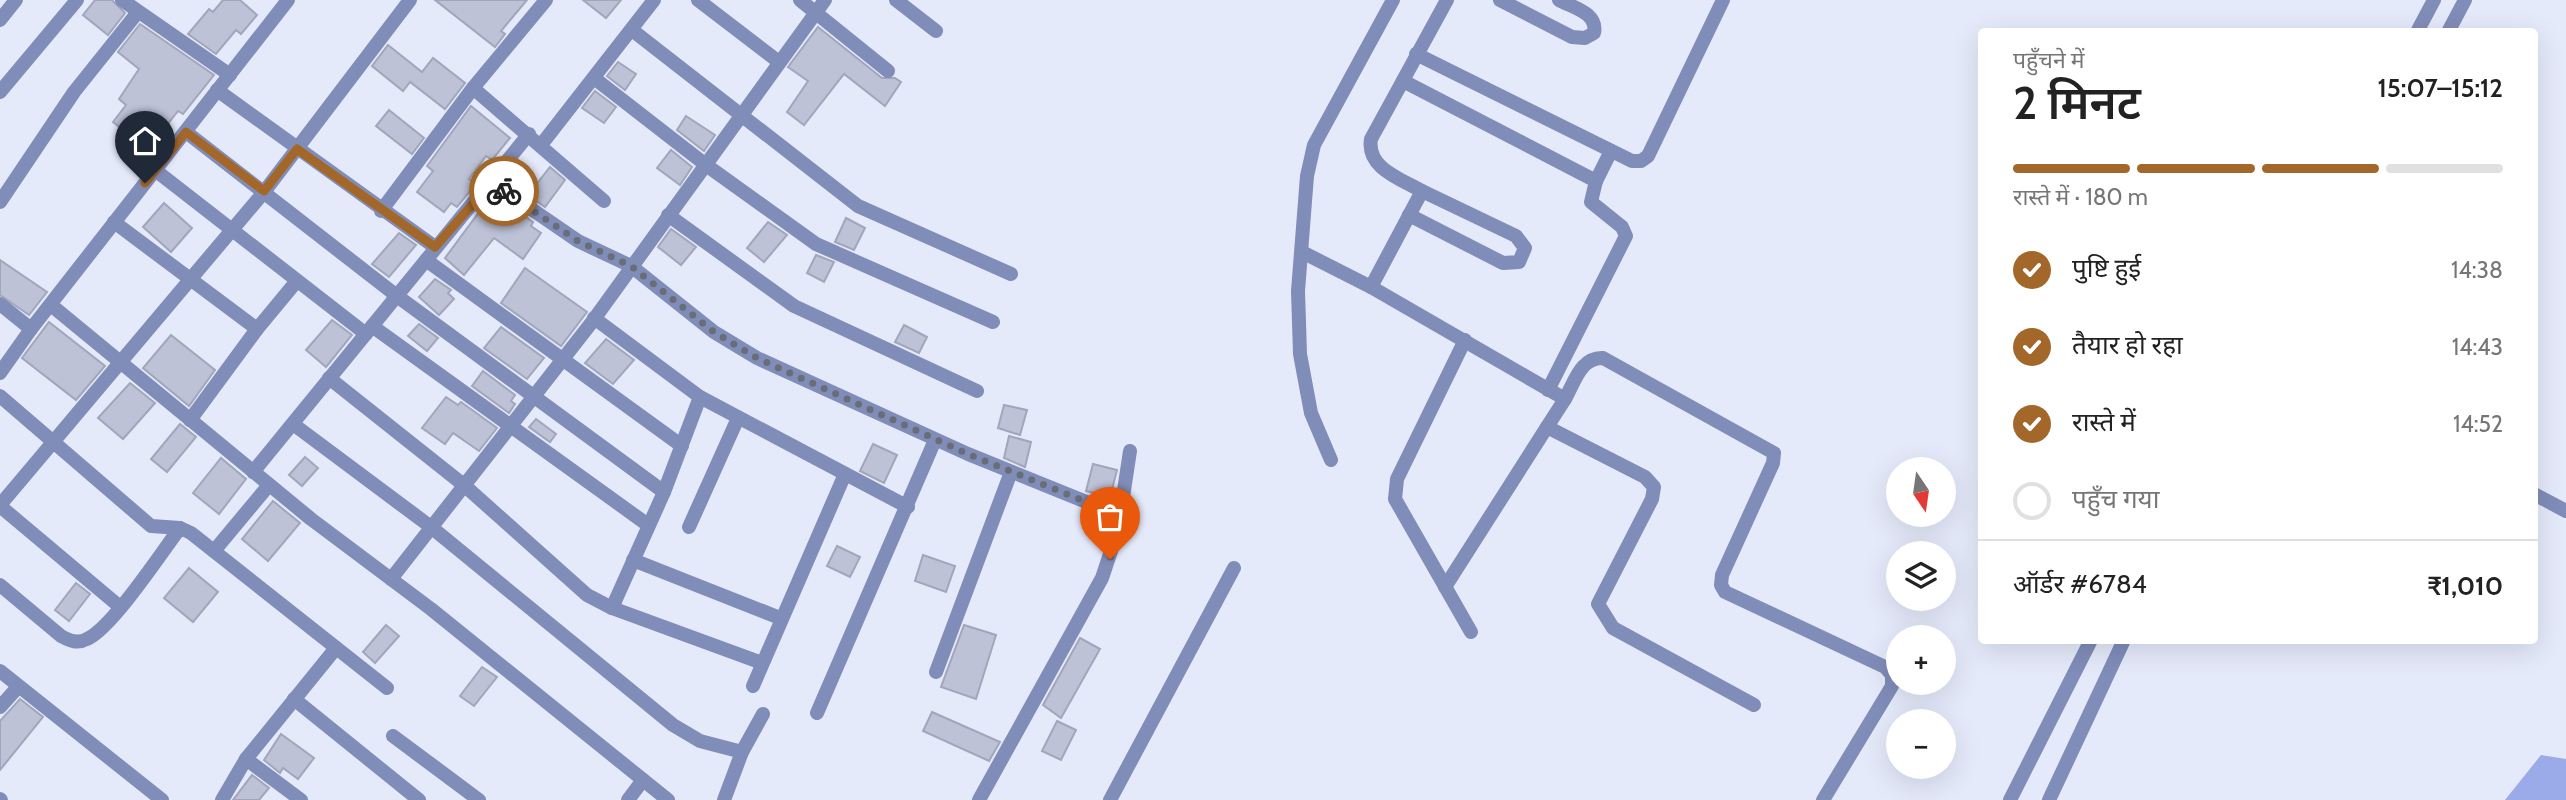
<!DOCTYPE html>
<html lang="hi">
<meta charset="utf-8">
<style>
body{margin:0;font-family:Cabin,"Noto Sans Devanagari",sans-serif;background:#f2f2f2;color:#222;height:100vh;display:flex;flex-direction:column;font-size:26px;white-space:nowrap}
*{box-sizing:border-box;margin:0}
p{font-size:23px;color:#767676}
.icon{flex:none;width:38px;height:38px;fill:none;stroke:currentColor;stroke-width:2;stroke-linecap:round;stroke-linejoin:round}
.map{position:relative;flex:1;overflow:hidden}
.drawer{position:absolute;left:1978px;top:28px;width:560px;height:616px;display:flex;flex-direction:column;background:#fff;border-radius:7px;box-shadow:0 7px 28px #0002}
.drawer>*{flex:none}
.needle{width:46px;rotate:167deg}
.fabs{position:absolute;left:1886px;top:457px;display:grid;gap:14px}
.fabs a{display:grid;place-items:center;width:70px;height:70px;border-radius:50%;background:#fff;box-shadow:0 7px 28px #0002;font-size:35px}
.pin{position:absolute;display:grid;place-items:center;width:60px;height:60px;color:#fff;margin:-72px -30px;border-radius:50% 50% 50% 0;rotate:-45deg;box-shadow:0 0 7px #0007}
.pin .icon{rotate:45deg}
.courier{position:absolute;display:grid;place-items:center;width:70px;height:70px;margin:-35px;border:5px solid #a36729;border-radius:50%;background:#fff;color:#222;box-shadow:0 2px 9px #0007}
.summary em{font-style:normal;font-weight:600}
.summary div{display:flex;flex-direction:column-reverse}
.summary{display:flex;align-items:center;justify-content:space-between;height:119px;padding:0 35px}
h1{font-size:46px;font-weight:600;line-height:52px}
.bar{display:grid;grid-template-columns:repeat(4,1fr);gap:10px 7px;align-content:center;height:84px;padding:0 35px}
.bar i{height:9px;border-radius:5px;background:#e0e0e0}
.bar .on{background:#a36729}
.bar p{grid-column:span 4}
.line{display:flex;align-items:center;gap:18px;padding:0 35px;border-top:2px solid #e0e0e0}
.line div{flex:1}
ol{padding:0 35px;list-style:none}
li{display:flex;align-items:center;gap:21px;height:77px}
li p{margin-inline-start:auto}
li .icon{padding:7px;border-radius:50%;background:#a36729;color:#fff;stroke-width:4}
li:last-child{color:#767676}
li i{width:38px;height:38px;border:4px solid #e0e0e0;border-radius:50%}
.map>svg:first-child{display:block}
.water{fill:#9babe9}
.building{fill:#bdc2d7;stroke:#a1a6ba;stroke-width:2}
.lines{fill:none;stroke-linecap:round;stroke-linejoin:round}
.minor{stroke:#818db9;stroke-width:14}
.done{stroke:#696d77;stroke-width:7;stroke-dasharray:0 12.6}
.route{stroke:#a36729;stroke-width:9}
</style>
<div class="map">
<svg width="2566" height="800" viewBox="0 0 2566 800">
<rect width="100%" height="100%" fill="#e5eafb"/>
<path class="water" d="M2541,755L2566,759V800H2505Z"/>
<g class="building">
<path d="M95,0H112L125,13L108,35L83,15Z"/>
<path d="M223,0H240L257,15L241,34L236,30L216,54L188,34L209,9L213,12Z"/>
<path d="M435,0H527L501,31L505,34L495,47Z"/>
<path d="M583,0H621L606,18Z"/>
<path d="M140,24L214,75L183,114L178,111L160,134L164,137L152,153L113,122L126,105L119,99L139,69L118,52Z"/>
<path d="M818,27L882,78H895L901,82L885,106L844,74L804,125L787,112L808,81L788,67Z"/>
<path d="M388,45L422,72L433,58L465,83L445,109L410,82L403,91L372,66Z"/>
<path d="M618,62L636,74L625,90L607,76Z"/>
<path d="M595,91L616,107L604,123L582,108Z"/>
<path d="M471,106L510,138L492,160L486,156L469,179L476,184L457,207L451,203L444,212L417,192L433,171L427,166Z"/>
<path d="M389,110L424,138L412,154L376,126Z"/>
<path d="M686,116L715,135L704,151L677,130Z"/>
<path d="M671,150L692,167L680,185L657,168Z"/>
<path d="M550,167L565,180L545,207L528,195Z"/>
<path d="M491,196L514,214L517,211L533,222L531,226L541,233L523,259L494,238L464,275L445,258Z"/>
<path d="M164,203L192,228L171,252L143,227Z"/>
<path d="M846,218L865,228L854,250L835,242Z"/>
<path d="M768,222L787,235L764,262L747,248Z"/>
<path d="M671,229L696,247L681,265L658,247Z"/>
<path d="M399,233L416,245L389,277L372,264Z"/>
<path d="M816,255L834,262L824,282L807,273Z"/>
<path d="M0,260L47,292L29,315L0,295Z"/>
<path d="M525,268L587,312L561,346L501,303Z"/>
<path d="M435,279L451,290L448,293L454,299L439,315L419,297Z"/>
<path d="M332,320L352,335L326,367L306,350Z"/>
<path d="M49,322L105,366L76,400L22,358Z"/>
<path d="M419,324L438,338L427,351L408,336Z"/>
<path d="M904,325L927,337L919,353L895,342Z"/>
<path d="M501,327L544,358L527,379L484,348Z"/>
<path d="M171,335L215,370L189,406L143,368Z"/>
<path d="M606,339L634,360L613,384L585,363Z"/>
<path d="M483,371L515,395L511,401L515,404L509,413L472,386Z"/>
<path d="M130,383L155,403L123,439L98,418Z"/>
<path d="M446,397L458,405L461,402L497,428L479,451L453,433L445,444L422,428Z"/>
<path d="M1004,405L1027,410L1020,435L998,428Z"/>
<path d="M536,419L556,434L550,442L529,427Z"/>
<path d="M180,424L196,437L167,472L151,459Z"/>
<path d="M1009,436L1031,442L1025,467L1004,458Z"/>
<path d="M873,444L897,455L884,483L860,471Z"/>
<path d="M305,457L318,468L302,486L289,475Z"/>
<path d="M221,458L246,479L219,514L193,493Z"/>
<path d="M1093,464L1117,470L1110,497L1086,491Z"/>
<path d="M273,501L300,523L268,561L242,539Z"/>
<path d="M837,546L860,557L850,577L827,566Z"/>
<path d="M923,555L955,566L946,592L915,581Z"/>
<path d="M189,568L218,592L193,622L164,598Z"/>
<path d="M76,583L90,594L69,621L55,610Z"/>
<path d="M386,625L399,636L375,663L363,652Z"/>
<path d="M964,625L996,635L976,699L941,687Z"/>
<path d="M1080,638L1100,649L1061,718L1043,705Z"/>
<path d="M482,667L497,677L474,706L460,696Z"/>
<path d="M20,699L43,717L0,770V721Z"/>
<path d="M932,712L1000,742L989,761L923,731Z"/>
<path d="M1057,721L1076,730L1061,760L1042,751Z"/>
<path d="M281,734L314,758L298,779L283,768L280,773L264,760Z"/>
<path d="M252,775L269,788L259,800H233Z"/>
</g>
<g class="lines">
<g class="minor">
<path d="M122,0L230,75"/>
<path d="M698,0L779,62"/>
<path d="M800,0L888,71"/>
<path d="M896,0L936,31"/>
<path d="M1500,0L1572,37L1585,38L1594,33C1598,13 1574,8 1559,0"/>
<path d="M0,20L16,0"/>
<path d="M632,30L858,206L1011,274"/>
<path d="M2417,32L2434,0"/>
<path d="M2448,32L2465,0"/>
<path d="M1416,54L1632,161H1641L1648,156L1723,0"/>
<path d="M594,78L706,165L816,244L993,322"/>
<path d="M1403,81L1596,181L1611,151"/>
<path d="M473,88L604,201"/>
<path d="M217,90L435,247"/>
<path d="M0,92L77,0"/>
<path d="M186,132L397,296L664,492"/>
<path d="M541,145L654,0"/>
<path d="M155,170L366,334"/>
<path d="M492,182L578,241L631,266L714,332L757,358L968,454L1121,516"/>
<path d="M0,202L74,92L138,12"/>
<path d="M381,211L473,88L546,0"/>
<path d="M668,215L794,306L977,391"/>
<path d="M1409,215L1503,263L1519,262L1525,248L1516,236L1422,191"/>
<path d="M114,222L257,329"/>
<path d="M1302,252L1371,287L1565,399C1575,381 1581,357 1603,358L1774,453L1773,463L1722,575L1721,585L1725,592L1885,667L1892,675V686L1823,800"/>
<path d="M426,260L682,446"/>
<path d="M1371,287L1422,191C1401,179 1366,168 1371,139L1447,0"/>
<path d="M0,304L31,329"/>
<path d="M51,305L311,519L431,609L668,800"/>
<path d="M594,318L700,397L908,507"/>
<path d="M372,326L648,525"/>
<path d="M1465,340L1397,479L1395,499L1471,632"/>
<path d="M0,373L31,329L288,0"/>
<path d="M329,378L465,486L587,595L612,608L762,663"/>
<path d="M1548,390L1626,236L1622,227L1591,202L1596,181"/>
<path d="M0,396L151,526L180,528L191,533L387,688"/>
<path d="M190,420L257,329L296,282"/>
<path d="M293,424L431,527L673,725L700,741L742,752"/>
<path d="M1547,427L1565,399"/>
<path d="M1331,460L1311,413L1300,354L1298,291L1307,176L1314,145L1393,0"/>
<path d="M253,472L529,134"/>
<path d="M2534,494L2566,511"/>
<path d="M0,505L264,192L410,0"/>
<path d="M0,506L119,606"/>
<path d="M689,527L738,418"/>
<path d="M214,551L269,485"/>
<path d="M633,560L780,618"/>
<path d="M391,579L592,322L825,0"/>
<path d="M0,585L61,636C70,641 78,644 87,639C112,628 161,553 180,528"/>
<path d="M1445,587L1547,427L1645,477L1654,487L1652,499L1598,604L1613,628L1754,705"/>
<path d="M612,608L664,492L700,397"/>
<path d="M0,671L162,800"/>
<path d="M936,672L1011,472"/>
<path d="M753,686L845,474"/>
<path d="M294,699L419,800"/>
<path d="M0,707L18,687"/>
<path d="M817,713L935,440"/>
<path d="M393,736L479,800"/>
<path d="M246,759L301,800"/>
<path d="M0,799L1,800"/>
<path d="M222,800L246,759L336,648"/>
<path d="M628,800L643,780"/>
<path d="M724,800L742,752L763,714"/>
<path d="M979,800L1102,578L1118,530L1130,451"/>
<path d="M1110,800L1234,568"/>
<path d="M2010,800L2091,640"/>
<path d="M2049,800L2124,640"/>
</g>
</g>
<g class="lines">
<path class="done" d="M504,191L578,241L631,266L714,332L757,358L968,454L1121,516L1110,559"/>
<path class="route" d="M145,183L186,132L264,191L297,149L435,247L492,182L504,191"/>
</g>
</svg>
<div class="fabs">
<a><svg class="needle" viewBox="-14 -14 28 28"><path d="M0-13l5 13h-10z" fill="#e53935"/><path d="M0 13l5-13h-10z" fill="#767676"/></svg></a>
<a><svg class="icon" aria-label="layers" viewBox="0 0 24 24"><path d="M12 4l9 5-9 5-9-5zM3 14l9 5 9-5"/></svg></a>
<a>+</a>
<a>−</a>
</div>
<div class="pin" style="left:1110px;top:559px;background:#ea580c"><svg class="icon" aria-label="bag" viewBox="0 0 24 24"><path d="M5 8h14l-1 12H6zM9 8a3 3 0 0 1 6 0"/></svg></div>
<div class="pin" style="left:145px;top:183px;background:#1f2937"><svg class="icon" aria-label="home" viewBox="0 0 24 24"><path d="M3 11l9-7 9 7M6 9v11h12V9"/></svg></div>
<div class="courier" style="left:504px;top:191px"><svg class="icon" aria-label="bike" viewBox="0 0 24 24"><circle cx="6" cy="16" r="4"/><circle cx="18" cy="16" r="4"/><path d="M6 16l4-8h5l3 8M10 8l3 8H6M13 5h3"/></svg></div>
<section class="drawer">
<div class="summary"><div><h1>2 मिनट</h1><p>पहुँचने में</p></div><em>15:07–15:12</em></div>
<div class="bar"><i class="on"></i><i class="on"></i><i class="on"></i><i></i><p>रास्ते में · 180 m</p></div>
<ol>
<li><svg class="icon" aria-label="check" viewBox="0 0 24 24"><path d="M5 12l5 5 9-10"/></svg>पुष्टि हुई<p>14:38</p></li>
<li><svg class="icon" aria-label="check" viewBox="0 0 24 24"><path d="M5 12l5 5 9-10"/></svg>तैयार हो रहा<p>14:43</p></li>
<li><svg class="icon" aria-label="check" viewBox="0 0 24 24"><path d="M5 12l5 5 9-10"/></svg>रास्ते में<p>14:52</p></li>
<li><i></i>पहुँच गया</li>
</ol>
<div class="line" style="height:91px"><div>ऑर्डर #6784</div><b>₹1,010</b></div>
</section>
</div>
